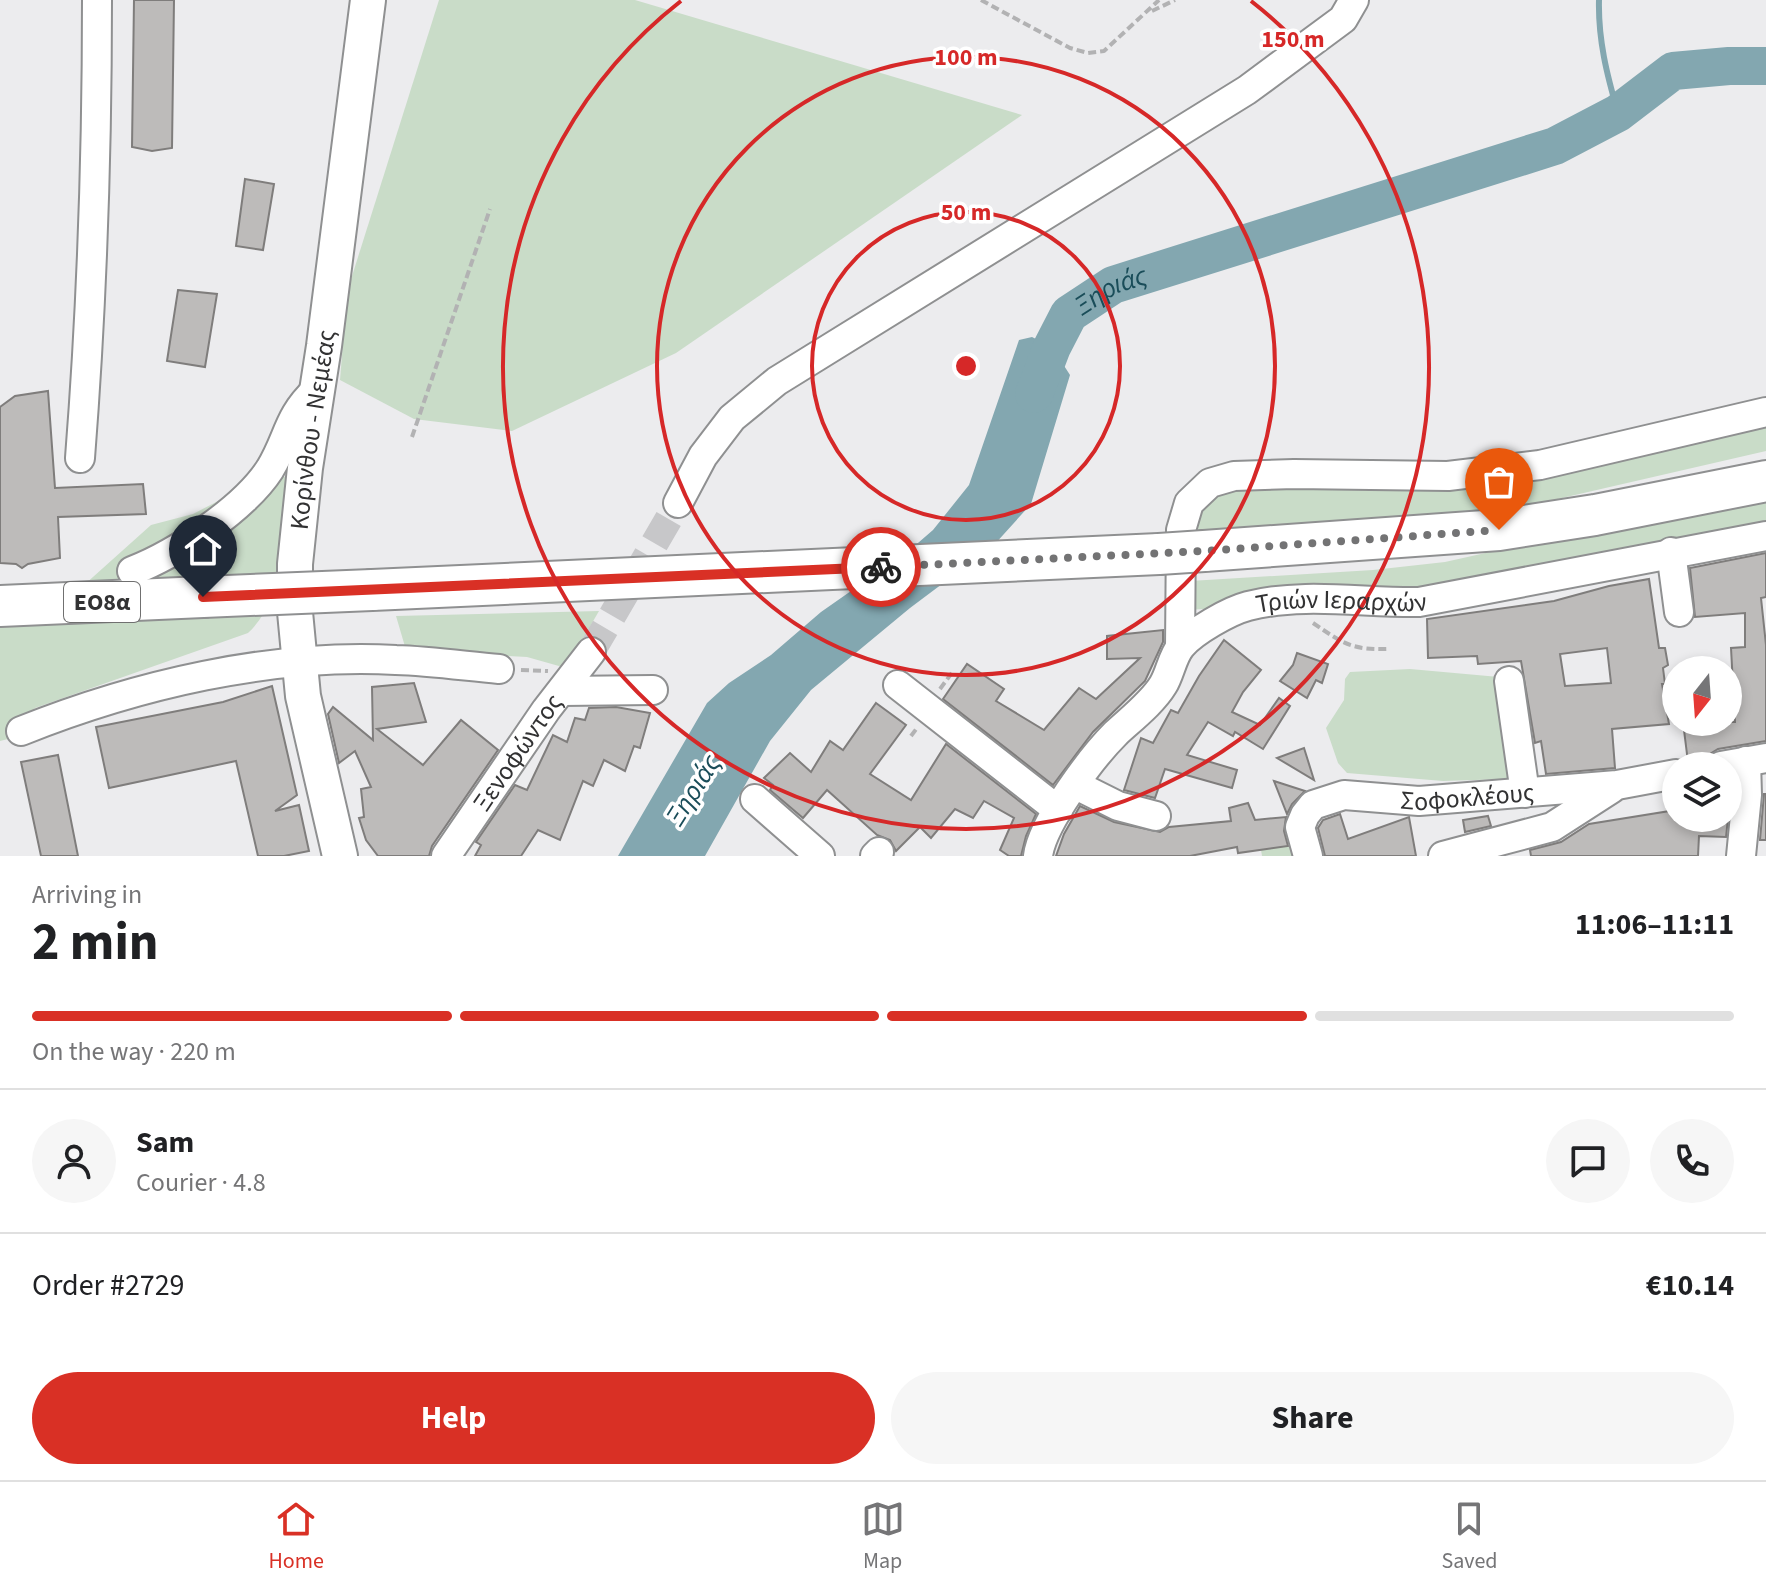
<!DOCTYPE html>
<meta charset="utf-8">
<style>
body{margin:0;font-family:"Source Sans 3",sans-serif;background:#f6f6f6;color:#202124;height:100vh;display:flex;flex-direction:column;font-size:30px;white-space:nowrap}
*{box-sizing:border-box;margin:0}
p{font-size:26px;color:#757577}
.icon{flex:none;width:44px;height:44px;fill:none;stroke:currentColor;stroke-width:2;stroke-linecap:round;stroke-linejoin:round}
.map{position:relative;height:856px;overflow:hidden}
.panel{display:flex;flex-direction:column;background:#fff;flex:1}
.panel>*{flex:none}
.needle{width:52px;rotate:197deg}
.fabs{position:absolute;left:1662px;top:656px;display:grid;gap:16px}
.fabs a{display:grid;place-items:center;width:80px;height:80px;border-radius:50%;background:#fff;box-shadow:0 4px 12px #0003;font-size:40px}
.pin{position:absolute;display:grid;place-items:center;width:68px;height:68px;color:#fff;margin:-82px -34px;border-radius:50% 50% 50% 0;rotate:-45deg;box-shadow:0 0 8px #0007}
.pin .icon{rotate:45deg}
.courier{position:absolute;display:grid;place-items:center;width:80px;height:80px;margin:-40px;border:6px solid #d93025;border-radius:50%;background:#fff;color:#222;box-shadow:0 2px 10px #0007}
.summary em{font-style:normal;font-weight:700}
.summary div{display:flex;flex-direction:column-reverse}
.summary{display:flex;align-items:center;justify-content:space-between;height:136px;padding:0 32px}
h1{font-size:52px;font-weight:700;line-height:60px}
.bar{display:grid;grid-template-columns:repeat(4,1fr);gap:12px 8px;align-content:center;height:96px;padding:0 32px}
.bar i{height:10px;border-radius:6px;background:#e0e0e0}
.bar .on{background:#d93025}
.bar p{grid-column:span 4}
.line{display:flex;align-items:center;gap:20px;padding:0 32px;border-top:2px solid #e0e0e0}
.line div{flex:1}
.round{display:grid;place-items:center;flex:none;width:84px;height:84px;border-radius:42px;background:#f6f6f6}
.cta{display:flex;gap:16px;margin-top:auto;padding:16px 32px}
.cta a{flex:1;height:92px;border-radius:48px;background:#d93025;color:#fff;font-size:32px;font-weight:700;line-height:92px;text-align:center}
.cta a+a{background:#f6f6f6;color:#202124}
.tab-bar{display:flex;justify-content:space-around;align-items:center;height:112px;border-top:2px solid #e0e0e0;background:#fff;font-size:22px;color:#757577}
.tab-bar a{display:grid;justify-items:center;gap:4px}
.tab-bar .on{color:#d93025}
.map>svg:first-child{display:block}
.green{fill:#c9dcc8}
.water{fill:#83a7b0}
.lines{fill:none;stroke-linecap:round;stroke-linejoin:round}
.stream{stroke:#83a7b0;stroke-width:6}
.river{stroke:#83a7b0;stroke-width:38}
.building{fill:#bdbbba;stroke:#7f7d7c;stroke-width:2;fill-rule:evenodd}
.minor-tunnel{stroke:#c7c7c9;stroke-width:28;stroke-dasharray:28 14;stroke-linecap:butt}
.minor-casing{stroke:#8f9091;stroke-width:32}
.major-casing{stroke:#8f9091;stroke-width:38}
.highway-casing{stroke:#8f9091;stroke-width:44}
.path{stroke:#b2b2b3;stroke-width:4;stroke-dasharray:8 4;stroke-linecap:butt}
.minor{stroke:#fff;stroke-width:28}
.major{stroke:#fff;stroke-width:34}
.highway{stroke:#fff;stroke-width:40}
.highway-bridge-casing{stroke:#8f9091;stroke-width:44;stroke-linecap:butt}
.highway-bridge{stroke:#fff;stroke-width:40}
.done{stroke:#737374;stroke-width:8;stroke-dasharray:0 14.4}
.route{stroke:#d93025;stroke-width:10}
.ring{fill:none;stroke:#d62828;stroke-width:4}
.labels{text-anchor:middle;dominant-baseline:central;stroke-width:7;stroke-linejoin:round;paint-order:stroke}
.shield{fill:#fff;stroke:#707070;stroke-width:2}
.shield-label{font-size:24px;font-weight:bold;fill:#323233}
.street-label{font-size:26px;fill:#323233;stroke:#fff}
.water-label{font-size:28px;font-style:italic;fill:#1a4d59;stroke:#fff}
.centre{fill:#d62828;stroke:#fff;stroke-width:4}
.ring-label{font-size:24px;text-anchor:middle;font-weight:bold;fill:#d62828;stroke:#fff;stroke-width:7;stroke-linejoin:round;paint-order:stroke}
</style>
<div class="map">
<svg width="1766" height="856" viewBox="0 0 1766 856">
<rect width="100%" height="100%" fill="#ececee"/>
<g class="green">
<path d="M439,0H635L1022,115L676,353L512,431L414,419L340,380L347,292Z"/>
<path d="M1766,424V451L1471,519L1190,540C1199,511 1203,502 1232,490L1396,485Z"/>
<path d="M282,475L291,481C286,532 288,595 248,633L35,708L12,738L0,741V623L45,620L151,525L193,514L220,500L253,476Z"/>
<path d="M1766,491V527L1436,592L1189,610L1190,581L1373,570L1445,562Z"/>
<path d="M599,611L566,668L527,657L406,650L396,616Z"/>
<path d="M1410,669L1499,677L1513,771L1507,779L1443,781L1347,773L1338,763L1326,728L1344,700L1345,679L1350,672Z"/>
<path d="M1290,845L1293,856H1262L1261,850Z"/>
</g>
<path class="water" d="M1032,337L1052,347L1070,375L1031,504L994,545L910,608L811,690L770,741L705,856H618L707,703L729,683L771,655L821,612L911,549L933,530L969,485L1019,340Z"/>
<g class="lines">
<path class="stream" d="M1599,0C1598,40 1607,75 1618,113"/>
<path class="river" id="s1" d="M1034,394L1052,347L1069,314L1113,285L1555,146L1618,113L1673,71L1729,66H1766"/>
</g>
<g class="building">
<path d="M134,0H174L172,148L152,151L132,147Z"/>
<path d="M245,179L274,184L263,250L236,246Z"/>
<path d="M178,290L217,294L205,367L167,361Z"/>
<path d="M48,391L55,488L143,484L146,514L58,517L60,558L28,564L22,568L16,564L0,563V407L15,396Z"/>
<path d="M1766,553V597L1761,598L1766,645V741L1718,749L1710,754L1705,760L1688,762L1683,722H1735L1731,648L1745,647V613L1695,617L1690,568Z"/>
<path d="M1649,579L1659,648H1665L1668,665L1663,668L1665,684H1662L1669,724L1612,729L1615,768L1546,774L1541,741L1535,743L1521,661L1478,664L1477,656L1428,658L1427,619L1554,601L1609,586ZM1607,648L1611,683L1565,686L1560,654Z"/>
<path d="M1163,630V642L1145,681L1093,732L1053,785L943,699L967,664L1004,689L996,701L1044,730L1079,688L1096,699L1140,658L1107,659V636Z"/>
<path d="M1224,640L1261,670L1243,692L1232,712L1260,725L1279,698L1290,706L1263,749L1235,732L1233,736L1208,722L1187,755L1237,770L1232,788L1165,769L1155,798L1124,790L1141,738L1153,743L1171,710L1178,713L1199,676Z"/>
<path d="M1297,653L1328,664L1322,683L1316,680L1307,698L1280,681L1293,665Z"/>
<path d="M414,683L426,722L377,729L423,765L461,720L498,750L432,846L429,856H378L366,840L359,818L364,817L361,789L371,787L355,751L339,763L328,714L333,707L373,740L372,687Z"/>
<path d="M272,686L297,795L275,811L299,805L309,851L284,856H258L236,761L109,788L96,727L223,702Z"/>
<path d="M876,703L906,725L870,774L911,800L946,744L1036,814L1026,836L1021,856H1009L1000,850L1014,818L984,801L973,818L955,809L931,838L920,827L896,851L890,840L877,835L827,790L803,818L770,790L773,785L764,778L790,753L811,772L830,741L843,750Z"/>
<path d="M616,707L650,713L640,748L634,746L625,771L604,760L593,786L583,781L560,840L538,830L521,856H475L481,845L476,842L515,785L527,790L553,735L567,742L575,718L585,720L589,708Z"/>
<path d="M1304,748L1314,780L1277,758Z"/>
<path d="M58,755L78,856H41L21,762Z"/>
<path d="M1274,781L1305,791L1292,804L1287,814Z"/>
<path d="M1764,794H1766V840H1760Z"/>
<path d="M1248,803L1255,820L1286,817L1284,831L1288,846L1238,853L1237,847L1190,856H1056L1064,834L1080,806L1114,822L1160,832L1169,827L1231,821L1229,808Z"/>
<path d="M1676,810V818H1728L1726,837L1699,836L1698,856H1531L1530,850L1561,842L1589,824Z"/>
<path d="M1340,814L1348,839L1409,817L1416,856H1325L1318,828L1323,820Z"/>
<path d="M1488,816L1491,826L1465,832L1463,820Z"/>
</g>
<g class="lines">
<path class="minor-tunnel" d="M591,652L678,503"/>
<defs>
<g id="minor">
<path d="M80,458C92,305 97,153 97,0"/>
<path d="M678,503L703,456L732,418L777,381L1247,90L1343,19L1354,0"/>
<path d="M1671,552L1679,612"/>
<path d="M132,571C176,554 244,509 270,469C289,438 287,417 316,390"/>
<path d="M1180,647L1181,530L1189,503L1210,483L1234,476L1294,474L1448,476L1540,465L1766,412"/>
<path d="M1509,681L1525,793"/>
<path d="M898,685L1058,810"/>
<path d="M562,691L653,690"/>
<path d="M21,731C136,685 271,653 396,660C430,661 465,666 499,669"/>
<path d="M1721,766L1766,758"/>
<path d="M1076,785L1118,806L1156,816"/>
<path d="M755,799L820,856"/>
<path id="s2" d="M446,856L546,710L591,652"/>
<path d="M875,856L879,852"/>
<path id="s3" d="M1038,856C1042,823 1092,757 1116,733C1131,719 1152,703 1163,685C1170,674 1172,657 1181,646C1194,631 1229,611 1248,606C1304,592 1363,603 1419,602L1766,536"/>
<path id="s4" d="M1308,856L1300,827L1305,815L1313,805L1344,795L1419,801L1617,785L1676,774"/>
<path d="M1443,856L1552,827L1611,789"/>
<path d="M1741,856L1747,795L1746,761"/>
</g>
<g id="major">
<path id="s5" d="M340,856L303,696L295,612V564L305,468L324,346L368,0"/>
</g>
<g id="highway">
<path d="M1204,551L1499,530L1595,515L1766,481"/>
<path d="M372,590L1159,554"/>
<path d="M0,606L203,597"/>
</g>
</defs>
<use href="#minor" class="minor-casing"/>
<use href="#major" class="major-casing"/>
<use href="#highway" class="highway-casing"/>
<g class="path">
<path d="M981,0L1070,48L1088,53L1104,51L1159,0"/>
<path d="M1152,11L1175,0"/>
<path d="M412,437L490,209"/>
<path d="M1313,623C1344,644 1351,650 1389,649"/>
<path d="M521,670L548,671"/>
<path d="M940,689L954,670"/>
<path d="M911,736L917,728"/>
</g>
<use href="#minor" class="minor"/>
<use href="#major" class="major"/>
<use href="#highway" class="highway"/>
<defs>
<g id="highway-bridge">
<path d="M1159,554L1204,551"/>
<path d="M203,597L372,590"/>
</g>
</defs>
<use href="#highway-bridge" class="highway-bridge-casing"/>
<use href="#highway-bridge" class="highway-bridge"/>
</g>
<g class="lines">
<path class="done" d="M881,567L1204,551L1499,530"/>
<path class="route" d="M203,597L881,567"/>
</g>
<g class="ring">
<circle cx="966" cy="366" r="154"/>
<circle cx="966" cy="366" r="309"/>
<path d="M1251 1A463 463 0 1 1 681 1"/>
</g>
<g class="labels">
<rect class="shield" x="64" y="582" width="76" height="40" rx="6"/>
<g class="shield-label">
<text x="102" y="602">ΕΟ8α</text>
</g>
<g class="street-label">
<text stroke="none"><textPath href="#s5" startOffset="432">Κορίνθου - Νεμέας</textPath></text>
<text stroke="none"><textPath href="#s3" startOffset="430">Τριών Ιεραρχών</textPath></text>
<text stroke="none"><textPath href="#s2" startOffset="126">Ξενοφώντος</textPath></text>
<text stroke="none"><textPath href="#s4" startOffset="212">Σοφοκλέους</textPath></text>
</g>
<g class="water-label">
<text stroke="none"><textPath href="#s1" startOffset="136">Ξηριάς</textPath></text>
<text transform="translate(693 790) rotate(-58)">Ξηριάς</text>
</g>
</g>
<circle cx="966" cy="366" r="12" class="centre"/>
<g class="ring-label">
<text x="1293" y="47">150 m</text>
<text x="966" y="65">100 m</text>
<text x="966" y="220">50 m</text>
</g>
</svg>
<div class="fabs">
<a><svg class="needle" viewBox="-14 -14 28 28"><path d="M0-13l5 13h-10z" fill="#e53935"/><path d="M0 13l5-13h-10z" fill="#757577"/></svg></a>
<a><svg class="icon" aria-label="layers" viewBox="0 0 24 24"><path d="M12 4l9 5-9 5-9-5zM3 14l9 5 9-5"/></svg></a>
</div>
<div class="pin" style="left:1499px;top:530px;background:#ea580c"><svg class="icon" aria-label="bag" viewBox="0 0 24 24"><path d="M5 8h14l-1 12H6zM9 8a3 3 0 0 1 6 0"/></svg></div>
<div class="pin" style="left:203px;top:597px;background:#1f2937"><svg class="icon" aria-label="home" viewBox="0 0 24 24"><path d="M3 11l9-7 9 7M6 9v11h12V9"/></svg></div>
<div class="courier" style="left:881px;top:567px"><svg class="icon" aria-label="bike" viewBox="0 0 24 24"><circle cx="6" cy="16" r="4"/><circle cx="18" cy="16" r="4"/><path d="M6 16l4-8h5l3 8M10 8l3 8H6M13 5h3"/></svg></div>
</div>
<section class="panel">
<div class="summary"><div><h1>2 min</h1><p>Arriving in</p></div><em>11:06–11:11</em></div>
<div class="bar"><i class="on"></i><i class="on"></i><i class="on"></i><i></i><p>On the way · 220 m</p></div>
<div class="line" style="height:144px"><a class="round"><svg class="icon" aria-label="person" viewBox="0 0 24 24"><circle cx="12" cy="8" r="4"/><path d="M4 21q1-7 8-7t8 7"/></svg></a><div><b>Sam</b><p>Courier · 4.8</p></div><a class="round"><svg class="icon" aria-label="chat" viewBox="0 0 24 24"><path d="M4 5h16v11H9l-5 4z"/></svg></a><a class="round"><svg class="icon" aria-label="phone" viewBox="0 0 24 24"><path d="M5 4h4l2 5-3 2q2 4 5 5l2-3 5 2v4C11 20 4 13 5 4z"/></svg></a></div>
<div class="line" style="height:104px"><div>Order #2729</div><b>€10.14</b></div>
<div class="cta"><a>Help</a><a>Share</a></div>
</section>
<nav class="tab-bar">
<a class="on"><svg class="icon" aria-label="home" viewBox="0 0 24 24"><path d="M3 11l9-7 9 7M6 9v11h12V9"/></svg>Home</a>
<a><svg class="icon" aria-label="map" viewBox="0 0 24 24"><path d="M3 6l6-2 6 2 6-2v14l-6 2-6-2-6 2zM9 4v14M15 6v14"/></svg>Map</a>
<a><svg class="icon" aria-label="saved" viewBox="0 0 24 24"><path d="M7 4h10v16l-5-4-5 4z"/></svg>Saved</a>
</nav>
